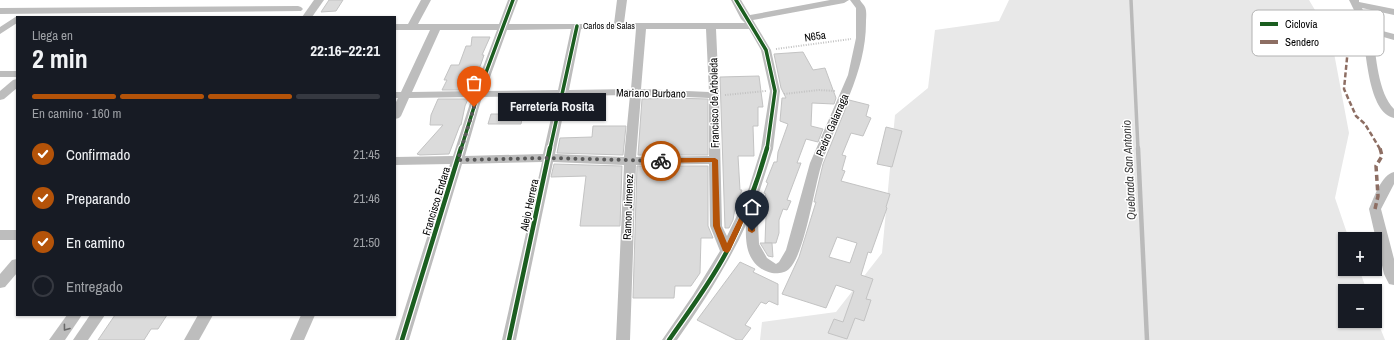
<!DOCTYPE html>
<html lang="es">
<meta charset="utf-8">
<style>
body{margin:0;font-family:"Archivo Narrow",sans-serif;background:#20242c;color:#f1f3f6;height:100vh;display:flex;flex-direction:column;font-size:15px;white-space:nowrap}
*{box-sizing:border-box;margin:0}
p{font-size:13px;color:#9ea1a6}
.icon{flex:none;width:22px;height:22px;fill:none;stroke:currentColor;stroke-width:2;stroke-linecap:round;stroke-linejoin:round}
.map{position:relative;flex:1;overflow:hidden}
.details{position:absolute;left:16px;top:16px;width:380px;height:300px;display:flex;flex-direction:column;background:#171b24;border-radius:0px;box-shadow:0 1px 3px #0004}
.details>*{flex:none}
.controls{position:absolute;left:1338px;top:232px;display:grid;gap:8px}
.controls a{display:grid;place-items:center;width:44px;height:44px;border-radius:0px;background:#171b24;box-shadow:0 1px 3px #0004;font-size:20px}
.pin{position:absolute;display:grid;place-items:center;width:34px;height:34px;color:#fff;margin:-41px -17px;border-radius:50% 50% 50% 0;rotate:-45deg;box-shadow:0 0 4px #0007}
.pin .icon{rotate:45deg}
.courier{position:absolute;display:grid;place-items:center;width:40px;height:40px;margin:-20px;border:3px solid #b45309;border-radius:50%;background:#fff;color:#222;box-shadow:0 1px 5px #0007}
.bubble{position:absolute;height:28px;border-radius:0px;background:#171b24;box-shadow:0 1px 3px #0004;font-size:13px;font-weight:700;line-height:28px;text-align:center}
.summary em{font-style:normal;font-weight:700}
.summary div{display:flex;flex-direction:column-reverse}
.summary{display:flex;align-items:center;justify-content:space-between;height:68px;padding:0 16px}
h1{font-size:26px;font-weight:700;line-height:30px}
.bar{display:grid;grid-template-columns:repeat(4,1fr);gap:6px 4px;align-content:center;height:48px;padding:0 16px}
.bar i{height:5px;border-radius:3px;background:#363941}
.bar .on{background:#b45309}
.bar p{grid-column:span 4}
ol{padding:0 16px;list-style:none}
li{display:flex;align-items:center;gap:12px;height:44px}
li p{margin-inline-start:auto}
li .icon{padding:4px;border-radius:50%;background:#b45309;color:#fff;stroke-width:4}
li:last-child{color:#9ea1a6}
li i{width:22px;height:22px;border:2px solid #363941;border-radius:50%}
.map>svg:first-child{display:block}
.green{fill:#e8e8e8}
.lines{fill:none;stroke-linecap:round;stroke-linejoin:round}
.stream-far1{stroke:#bababa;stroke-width:3.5}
.stream{stroke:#bababa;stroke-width:4.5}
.building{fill:#dbdbdb;stroke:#c3c3c3;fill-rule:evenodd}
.path{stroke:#c2c2c2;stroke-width:2;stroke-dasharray:1 1.5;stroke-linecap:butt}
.minor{fill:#bdbdbd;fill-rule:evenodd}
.quiet-far1{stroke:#8d6e63;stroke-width:2.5;stroke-dasharray:5 2.5;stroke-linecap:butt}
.quiet{stroke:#8d6e63;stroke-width:3.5;stroke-dasharray:6 3.5;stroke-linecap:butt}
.cycleway-far1-casing{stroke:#fff;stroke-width:5.5}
.cycleway-casing{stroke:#fff;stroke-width:7}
.cycleway-far1{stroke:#1b5e20;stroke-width:3.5}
.cycleway{stroke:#1b5e20;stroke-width:4.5}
.oneway{stroke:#686868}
.route{fill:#b45309}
.done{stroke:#595959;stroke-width:4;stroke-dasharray:0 7.2}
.labels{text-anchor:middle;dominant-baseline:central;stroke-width:3;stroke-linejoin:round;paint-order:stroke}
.far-street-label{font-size:9px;fill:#000;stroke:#fff}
.street-label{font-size:11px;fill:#000;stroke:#fff}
.water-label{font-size:12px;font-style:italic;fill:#3d3d3d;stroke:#fff}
.key{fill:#fff;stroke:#b2b2b2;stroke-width:1}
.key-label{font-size:11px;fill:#000}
</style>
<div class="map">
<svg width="1394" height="340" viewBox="0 0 1394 340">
<rect width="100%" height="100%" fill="#fff"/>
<path class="green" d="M1009,0H1309L1331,37L1349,133L1335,198L1349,239H1345V269H1359L1367,291H1345V321H1375V315L1385,340H760L762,322L836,312L882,253L895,115L928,88L935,30L999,21Z"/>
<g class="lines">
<path class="stream-far1" d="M1131,0L1138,149"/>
<path class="stream" d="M1138,148L1147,340"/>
</g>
<g class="building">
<path d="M329,0H343L336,11L321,12Z"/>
<path d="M472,37H490L482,55H484L481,64L469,90H442L447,80H444L451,65H459L466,46H471Z"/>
<path d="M803,52L813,70L825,68L836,98L834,104L812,103L811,126L823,129L818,142L806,139L797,163H801L787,200L791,201L787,210L783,209L779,220V233L776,243H765L766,215L759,212L766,194L764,193L768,183L766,182L774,162H777L778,152L788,124L780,121L782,98H786L781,88L774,54Z"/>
<path d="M759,76L763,107H758V126H753L754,156H738L740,190H742L735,208L733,220L729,228H725L720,77Z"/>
<path d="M672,98L708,99V155H638L642,99Z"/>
<path d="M438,99H468L465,106L461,125H460L449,154L420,155L417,154L443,125H430L431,115Z"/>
<path d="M849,100L869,105L866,116L871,118L863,136L851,133L842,155L846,156L842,170L845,171L841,181L890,194L886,207L887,208L871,253L868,252L861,275L873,279L866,299L871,300L864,321L855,318L847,339L828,333L834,319L843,322L854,291L836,285L826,308L782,294L799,257L816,202H814L823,164ZM837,237L857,243L850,263L829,257Z"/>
<path d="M491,114H523L521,124H488Z"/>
<path d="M593,126H626L623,155L557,153L560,138L592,137Z"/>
<path d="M886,127L902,131L892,167L877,164Z"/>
<path d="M554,164L622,166L620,226H580L586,176L551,177Z"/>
<path d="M637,166H708V226L713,238H701L700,273L691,286H675L674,298H633Z"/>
<path d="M760,243H772L773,257L768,256Z"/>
<path d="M740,262L755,269L753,272L778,284V305L769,301L766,304L761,302L745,325L751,328L742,340H737L697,320Z"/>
<path d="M115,315H167L158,329H151L144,340H98Z"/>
</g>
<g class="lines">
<g class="path">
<path d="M776,49L851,39"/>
<path d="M784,94L819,90L835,91"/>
<path d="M725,95L766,91"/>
</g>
<g class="minor">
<path d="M314,0H324L312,17H302Z"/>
<path d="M421,0H431L418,24H499L508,0H518L509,24H614L617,0H627L624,23H745L741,19L731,0H741L750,15L830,0H849L844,3L753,20L771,50L780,91L773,149L757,199L759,244L767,258L776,264L779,262L786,250L810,163L848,75L856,38V8L850,0H860C861,2 864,5 865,7C867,11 866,18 866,22C866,74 838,115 822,163C814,187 805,254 789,269C785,273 777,274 772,273C748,267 745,246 746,225C727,266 703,303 677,340H662L693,295L720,251L710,226L709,164L636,165L630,340H616L624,165L553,162L516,340H502L542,162L462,164L409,340H395L450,164L395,165V157L453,156L472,97L409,98L401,116L399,118L395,119V104L398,98H395V92H401L430,30H395V24H408ZM571,29L558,90L485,91L507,30ZM581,29H636L631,89L569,90ZM646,29H706L709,92L641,89ZM716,29H749L761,50L770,91L761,149L746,197L727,236L722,226L719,95ZM440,30H497L474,91L412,92ZM630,95L624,157L555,154L567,96ZM641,95L709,98V156L636,157ZM556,96L543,154L465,156L482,97Z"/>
<path d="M1349,0H1359V2L1394,9V15L1362,8L1371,28L1394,34V40L1373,34C1376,56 1378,93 1394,109V118C1368,112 1367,53 1362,32C1360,21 1354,10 1349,0Z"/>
<path d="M298,6L301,7L303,9L301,11L0,14V8Z"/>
<path d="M17,16L20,17H17V23L0,34V27Z"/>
<rect x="0" y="71" width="17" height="6"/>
<path d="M17,79V88L4,99L0,100V91L13,80Z"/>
<path d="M1394,172V184L1381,209L1394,259V285L1389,284L1384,274L1369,209C1374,198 1381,175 1394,172Z"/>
<rect x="0" y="230" width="17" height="10"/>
<path d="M17,259V273L5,287L0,288V274L12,260Z"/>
<path d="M67,315H82L65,340H49Z"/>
<path d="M90,315H105L88,340H73Z"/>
<path d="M198,315H213L199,340H184Z"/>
<path d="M301,315H315L304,340H290Z"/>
</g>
<path class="quiet-far1" d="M1367,30L1354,27L1349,38L1344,89L1356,116L1365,124L1380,149"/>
<path class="quiet" d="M1375,209L1378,196L1376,166L1382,156L1380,148"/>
<defs>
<g id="cycleway-far1">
<path d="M736,0L766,50L775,91L767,149"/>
<path d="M461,149L478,94L513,0"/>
<path d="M550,149L577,26"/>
</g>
<g id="cycleway">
<path d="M402,340L461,148"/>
<path d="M509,340L550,148"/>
<path d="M669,340C689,311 711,282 727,251C744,218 757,184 767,148"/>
</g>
</defs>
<use href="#cycleway-far1" class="cycleway-far1-casing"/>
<use href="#cycleway" class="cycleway-casing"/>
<use href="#cycleway-far1" class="cycleway-far1"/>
<use href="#cycleway" class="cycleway"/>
</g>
<defs><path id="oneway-chevron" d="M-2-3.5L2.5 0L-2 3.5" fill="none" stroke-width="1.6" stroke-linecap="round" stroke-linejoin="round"/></defs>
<use class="oneway" href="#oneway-chevron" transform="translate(66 328) rotate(127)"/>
<path class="route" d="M715,158L718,160L720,226L727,243L750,195L752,194L756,197L755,231L752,233L748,231V212L730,251L727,253L723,251L713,226L712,162L661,163L658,161L661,158Z"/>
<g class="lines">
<path class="done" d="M474,107L458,160L548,158L661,161"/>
</g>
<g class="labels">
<g class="far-street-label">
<text x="609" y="26">Carlos de Salas</text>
</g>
<g class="street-label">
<text transform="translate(815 36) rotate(-8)">N65a</text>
<text transform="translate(651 93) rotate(1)">Mariano Burbano</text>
<text transform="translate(714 103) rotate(-91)">Francisco de Arboleda</text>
<text transform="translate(832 125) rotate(-67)">Pedro Galarraga</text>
<text transform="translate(436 201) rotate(-73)">Francisco Endara</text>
<text transform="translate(529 205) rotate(-78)">Alejo Herrera</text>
<text transform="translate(628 207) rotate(-88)">Ramon Jimenez</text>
</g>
<g class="water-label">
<text transform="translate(1129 170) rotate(-93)">Quebrada San Antonio</text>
</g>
</g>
<rect x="1252" y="10" width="132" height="46" rx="6" class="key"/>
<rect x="1260" y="22" width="18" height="4" fill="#1b5e20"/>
<rect x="1260" y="40" width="18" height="4" fill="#8d6e63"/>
<g class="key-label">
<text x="1285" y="28">Ciclovía</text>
<text x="1285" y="46">Sendero</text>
</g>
</svg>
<div class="controls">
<a>+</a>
<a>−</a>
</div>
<div class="pin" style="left:474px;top:107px;background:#ea580c"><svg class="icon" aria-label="bag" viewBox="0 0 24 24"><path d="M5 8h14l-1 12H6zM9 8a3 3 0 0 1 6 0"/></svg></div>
<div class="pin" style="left:752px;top:231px;background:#1f2937"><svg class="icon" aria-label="home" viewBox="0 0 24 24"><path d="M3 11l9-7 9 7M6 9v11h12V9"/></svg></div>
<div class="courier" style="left:661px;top:161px"><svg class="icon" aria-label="bike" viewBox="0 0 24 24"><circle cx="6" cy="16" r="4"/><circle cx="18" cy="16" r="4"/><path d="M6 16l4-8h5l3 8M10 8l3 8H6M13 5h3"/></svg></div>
<div class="bubble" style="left:498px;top:93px;width:108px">Ferretería Rosita</div>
<section class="details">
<div class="summary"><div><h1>2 min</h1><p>Llega en</p></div><em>22:16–22:21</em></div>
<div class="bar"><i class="on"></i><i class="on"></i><i class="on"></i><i></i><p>En camino · 160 m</p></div>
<ol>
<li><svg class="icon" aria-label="check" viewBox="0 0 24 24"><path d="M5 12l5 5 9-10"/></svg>Confirmado<p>21:45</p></li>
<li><svg class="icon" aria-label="check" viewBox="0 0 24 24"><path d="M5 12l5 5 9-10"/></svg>Preparando<p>21:46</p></li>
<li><svg class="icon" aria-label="check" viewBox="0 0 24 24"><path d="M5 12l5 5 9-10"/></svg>En camino<p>21:50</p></li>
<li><i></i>Entregado</li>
</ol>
</section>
</div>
